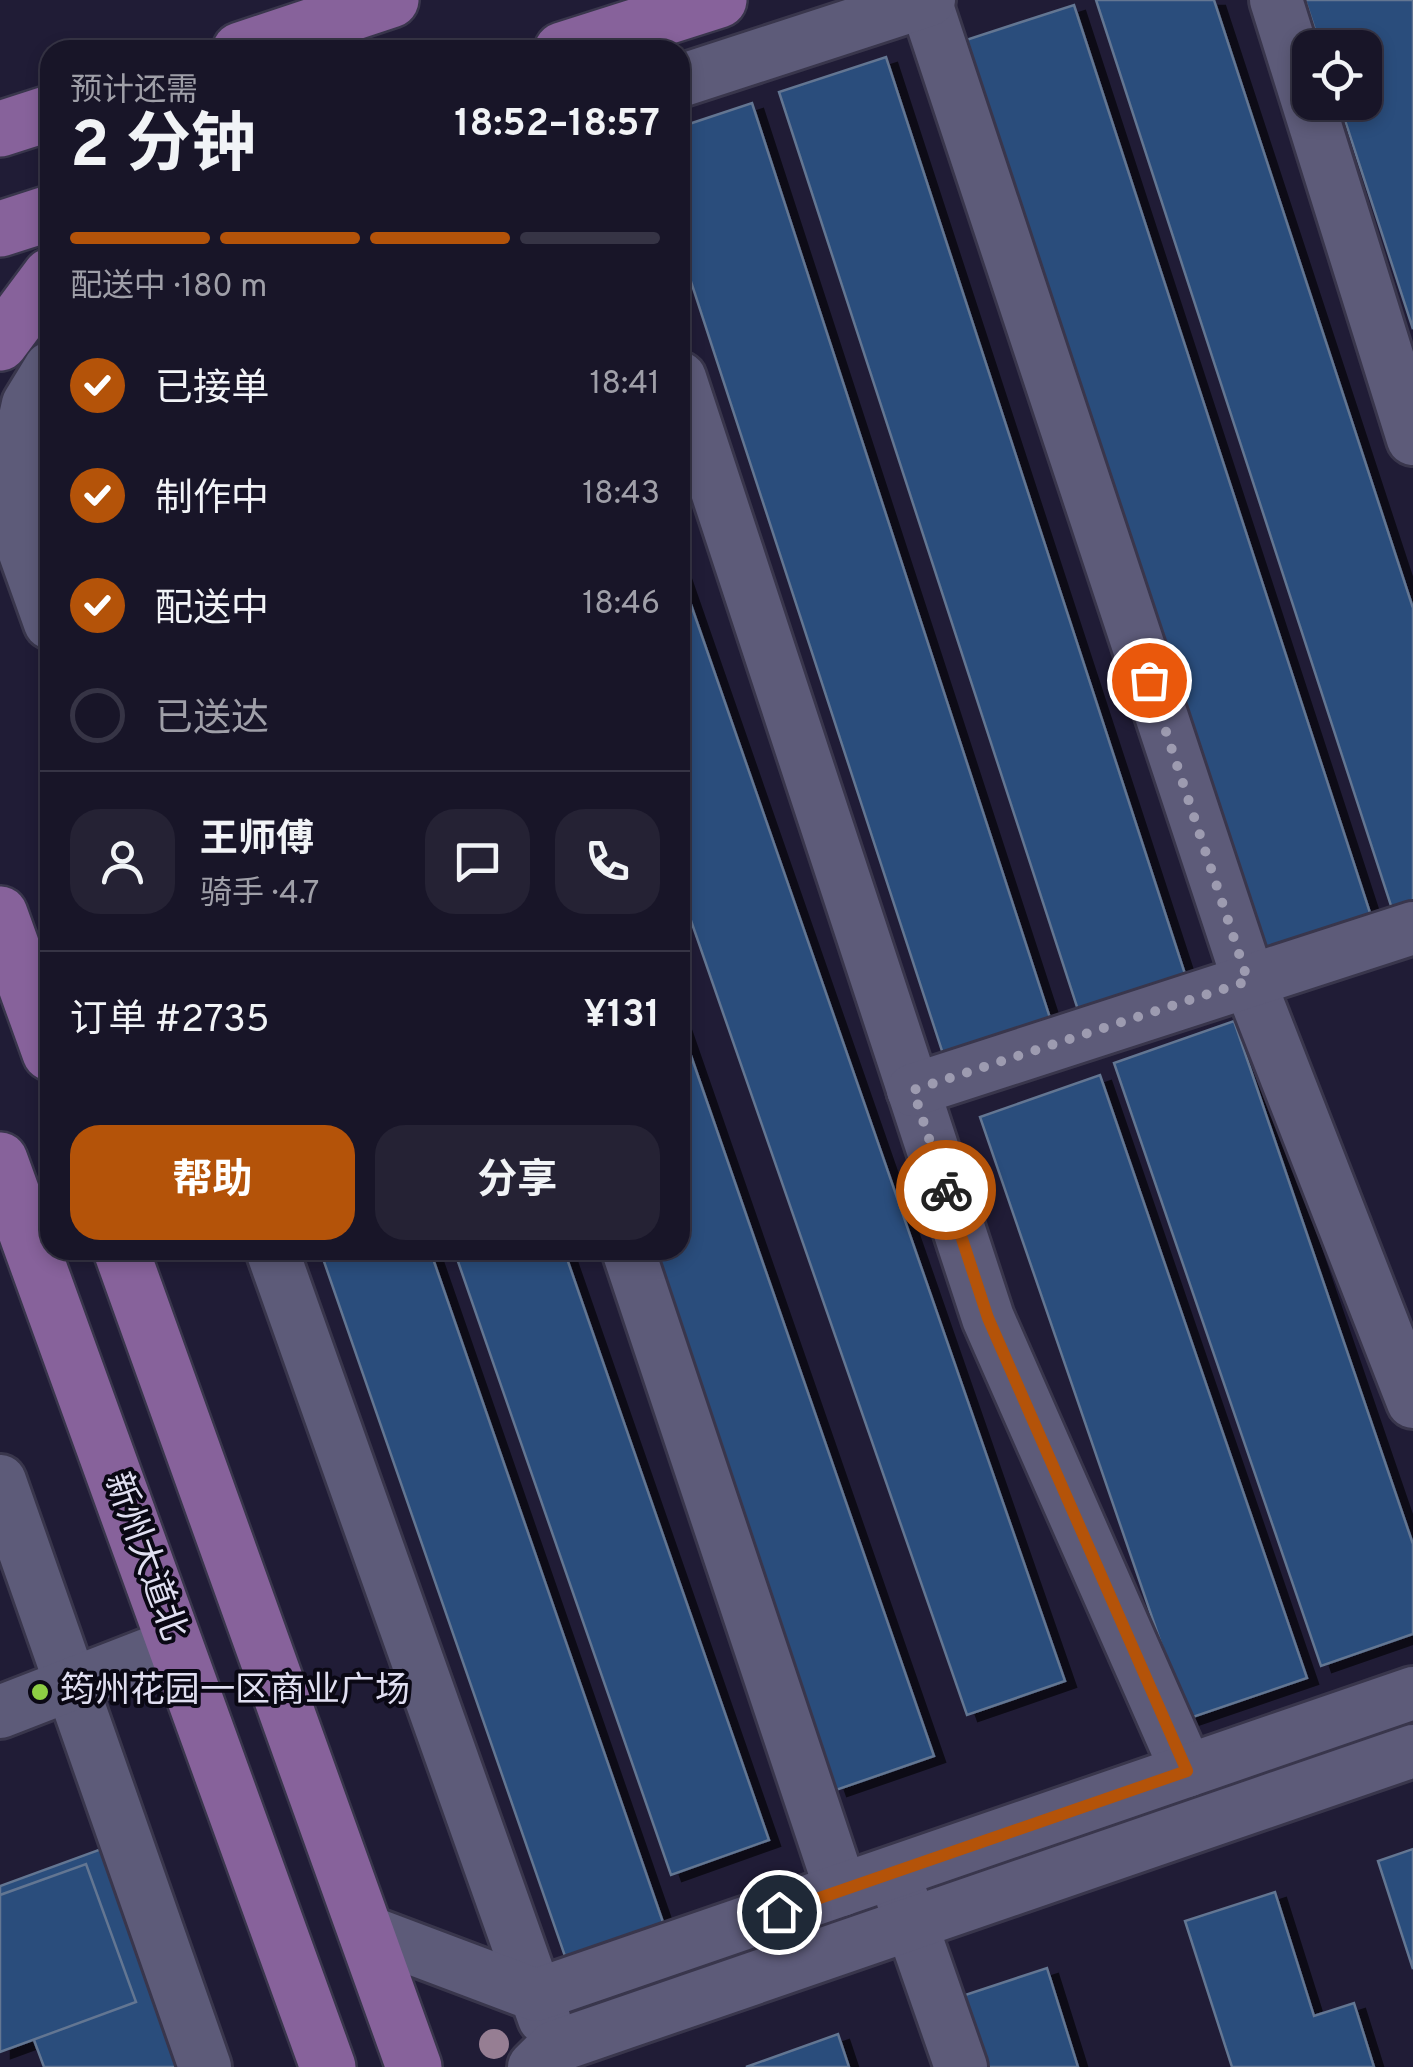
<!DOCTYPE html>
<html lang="zh">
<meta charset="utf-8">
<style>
body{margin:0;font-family:Overpass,"Noto Sans SC",sans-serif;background:#252234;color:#f1f3f6;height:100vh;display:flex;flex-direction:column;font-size:38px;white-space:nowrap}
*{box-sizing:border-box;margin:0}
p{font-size:32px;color:#9f9fa8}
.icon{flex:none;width:55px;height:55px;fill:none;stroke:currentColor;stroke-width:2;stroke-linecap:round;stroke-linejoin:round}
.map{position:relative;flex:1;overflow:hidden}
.drawer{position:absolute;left:40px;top:40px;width:650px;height:1220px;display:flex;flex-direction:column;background:#181528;border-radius:30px;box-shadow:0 5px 15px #0003,0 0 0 2px #363445}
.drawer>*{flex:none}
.tools{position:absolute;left:1292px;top:30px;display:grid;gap:20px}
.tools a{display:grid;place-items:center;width:90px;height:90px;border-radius:20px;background:#181528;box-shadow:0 5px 15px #0003,0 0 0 2px #363445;font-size:50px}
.pin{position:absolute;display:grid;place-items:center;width:85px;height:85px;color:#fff;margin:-42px;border:5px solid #fff;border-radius:50%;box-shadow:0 2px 10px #0007}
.courier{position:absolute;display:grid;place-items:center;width:100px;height:100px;margin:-50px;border:8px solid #b45309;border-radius:50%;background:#fff;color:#222;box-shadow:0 2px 12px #0007}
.overview em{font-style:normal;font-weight:700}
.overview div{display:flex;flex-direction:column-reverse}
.overview{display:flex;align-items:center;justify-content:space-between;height:170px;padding:0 30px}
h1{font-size:65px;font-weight:700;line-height:75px}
.bar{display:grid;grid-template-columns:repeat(4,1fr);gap:15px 10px;align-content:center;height:120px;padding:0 30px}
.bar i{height:12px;border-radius:8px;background:#363445}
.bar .on{background:#b45309}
.bar p{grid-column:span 4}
.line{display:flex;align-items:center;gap:25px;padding:0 30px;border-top:2px solid #363445}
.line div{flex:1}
.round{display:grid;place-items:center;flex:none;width:105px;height:105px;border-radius:30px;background:#252234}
ol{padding:0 30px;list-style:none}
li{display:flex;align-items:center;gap:30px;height:110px}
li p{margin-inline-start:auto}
li .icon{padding:10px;border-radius:50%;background:#b45309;color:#fff;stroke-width:4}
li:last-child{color:#9f9fa8}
li i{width:55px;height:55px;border:5px solid #363445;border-radius:50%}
.action{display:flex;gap:20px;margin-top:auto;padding:20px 30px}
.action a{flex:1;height:115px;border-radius:30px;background:#b45309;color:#fff;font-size:40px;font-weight:700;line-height:115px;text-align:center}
.action a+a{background:#252234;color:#f1f3f6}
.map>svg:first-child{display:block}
.building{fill:#2a4d7c;stroke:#637692;stroke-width:2.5;filter:url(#shadow)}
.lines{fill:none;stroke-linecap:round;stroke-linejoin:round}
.minor-casing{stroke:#39364c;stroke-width:58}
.major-casing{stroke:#39364c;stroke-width:60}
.minor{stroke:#5d5b79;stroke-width:52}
.major{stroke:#87629b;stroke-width:55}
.tree{fill:#967e93}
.done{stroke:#9d9bb0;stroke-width:10;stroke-dasharray:0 18}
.route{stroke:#b45309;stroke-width:12}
.poi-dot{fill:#8dce44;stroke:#0a0814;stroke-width:4}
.labels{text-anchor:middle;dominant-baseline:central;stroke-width:8;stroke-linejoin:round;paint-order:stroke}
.street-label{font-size:35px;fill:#e0dff1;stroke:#0a0814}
.poi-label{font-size:35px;fill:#e0dff1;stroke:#0a0814;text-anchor:start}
</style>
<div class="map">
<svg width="1413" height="2067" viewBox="0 0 1413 2067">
<defs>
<filter id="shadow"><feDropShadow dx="11" dy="6" stdDeviation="0" flood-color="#0009"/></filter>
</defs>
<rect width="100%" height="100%" fill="#201c36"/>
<g class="building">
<path d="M1096,0H1214L1413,608V908L1394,915Z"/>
<path d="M1305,0H1413V329L1339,102H1365V48H1321Z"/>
<path d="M1074,5L1373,922L1266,958L966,40Z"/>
<path d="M886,57L1185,974L1078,1010L779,92Z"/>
<path d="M752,103L1051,1021L944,1057L680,248V127Z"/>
<path d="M680,573L1065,1681L967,1715L680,889Z"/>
<path d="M1234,1021L1413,1544V1634L1321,1666L1114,1063Z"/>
<path d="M680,1024L934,1756L836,1790L649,1250H680Z"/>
<path d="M1100,1075L1307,1678L1187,1719L980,1117Z"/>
<path d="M320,1250H430L665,1928L567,1962Z"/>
<path d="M454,1250H564L769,1840L671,1875Z"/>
<path d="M115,1844L195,2067H44L21,2005L0,2013V1886Z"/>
<path d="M1413,1849V1969L1378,1861Z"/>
<path d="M86,1864L136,2002L0,2052V1895Z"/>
<path d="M1275,1892L1314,2016L1354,2003L1374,2067H1232L1185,1921Z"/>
<path d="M1047,1968L1078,2067H978L956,1998Z"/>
<path d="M838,2034L849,2067H746Z"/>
</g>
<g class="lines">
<defs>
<g id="minor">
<path d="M925,0L1249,981L1413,1402"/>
<path d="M1276,0L1413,439"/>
<path d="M680,81L929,0"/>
<path d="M50,368L28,404L14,467L20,539L50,623"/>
<path d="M680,378L988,1318L1187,1771"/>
<path d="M913,1090L1413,928"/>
<path d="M272,1250L544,2018"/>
<path d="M628,1250L841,1890"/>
<path d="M0,1481L205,2067"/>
<path d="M0,1712L175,1644"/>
<path d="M899,1889L961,2067"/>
<path d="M366,1931L536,1995L1413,1693"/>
<path d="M534,2067L554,2047L1413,1751"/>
</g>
<g id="major">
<path d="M240,50L391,0"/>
<path d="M562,50L719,0"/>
<path d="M0,129L50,113"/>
<path d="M0,229L50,213"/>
<path d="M0,343L50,276"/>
<path d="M0,914L50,1053"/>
<path d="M0,1160L328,2067"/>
<path d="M121,1250L414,2067"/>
</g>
</defs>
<use href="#minor" class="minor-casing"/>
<use href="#major" class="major-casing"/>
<use href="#minor" class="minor"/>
<use href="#major" class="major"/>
</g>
<circle class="tree" cx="494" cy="2044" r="15"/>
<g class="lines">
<path class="done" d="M946,1190L913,1090L1248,981L1149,680"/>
<path class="route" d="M779,1912L1187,1771L988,1318L946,1190"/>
</g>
<circle class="poi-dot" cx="40" cy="1692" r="10"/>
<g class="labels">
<g class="street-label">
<text transform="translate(144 1557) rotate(70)">新州大道北</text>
</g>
<g class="poi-label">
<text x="60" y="1692">筠州花园一区商业广场</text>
</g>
</g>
</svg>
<div class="tools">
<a><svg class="icon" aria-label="locate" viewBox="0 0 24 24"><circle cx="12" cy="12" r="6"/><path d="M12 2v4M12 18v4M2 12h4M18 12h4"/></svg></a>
</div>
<div class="pin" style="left:1149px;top:680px;background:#ea580c"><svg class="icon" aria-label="bag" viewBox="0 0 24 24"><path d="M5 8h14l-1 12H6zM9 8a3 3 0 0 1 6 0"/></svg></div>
<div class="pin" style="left:779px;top:1912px;background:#1f2937"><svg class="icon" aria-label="home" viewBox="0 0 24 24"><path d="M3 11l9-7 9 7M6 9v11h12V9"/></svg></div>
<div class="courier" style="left:946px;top:1190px"><svg class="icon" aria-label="bike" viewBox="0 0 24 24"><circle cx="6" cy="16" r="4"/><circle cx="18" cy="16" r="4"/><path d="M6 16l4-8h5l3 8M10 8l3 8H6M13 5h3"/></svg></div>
<section class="drawer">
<div class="overview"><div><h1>2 分钟</h1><p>预计还需</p></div><em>18:52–18:57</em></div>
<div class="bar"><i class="on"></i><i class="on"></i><i class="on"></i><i></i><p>配送中 · 180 m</p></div>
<ol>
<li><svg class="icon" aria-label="check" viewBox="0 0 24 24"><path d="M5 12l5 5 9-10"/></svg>已接单<p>18:41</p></li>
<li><svg class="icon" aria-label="check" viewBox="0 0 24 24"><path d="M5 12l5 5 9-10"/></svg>制作中<p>18:43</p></li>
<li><svg class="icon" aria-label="check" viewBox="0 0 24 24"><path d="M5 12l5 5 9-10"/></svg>配送中<p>18:46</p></li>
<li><i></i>已送达</li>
</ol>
<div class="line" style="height:180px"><a class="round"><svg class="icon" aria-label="person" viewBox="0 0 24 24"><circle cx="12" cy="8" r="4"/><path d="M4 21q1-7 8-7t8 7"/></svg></a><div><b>王师傅</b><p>骑手 · 4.7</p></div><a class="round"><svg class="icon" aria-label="chat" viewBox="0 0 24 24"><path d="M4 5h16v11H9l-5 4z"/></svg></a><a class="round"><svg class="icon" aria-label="phone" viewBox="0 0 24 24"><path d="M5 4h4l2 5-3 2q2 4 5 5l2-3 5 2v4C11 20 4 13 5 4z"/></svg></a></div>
<div class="line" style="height:130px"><div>订单 #2735</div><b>¥131</b></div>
<div class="action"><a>帮助</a><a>分享</a></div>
</section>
</div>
